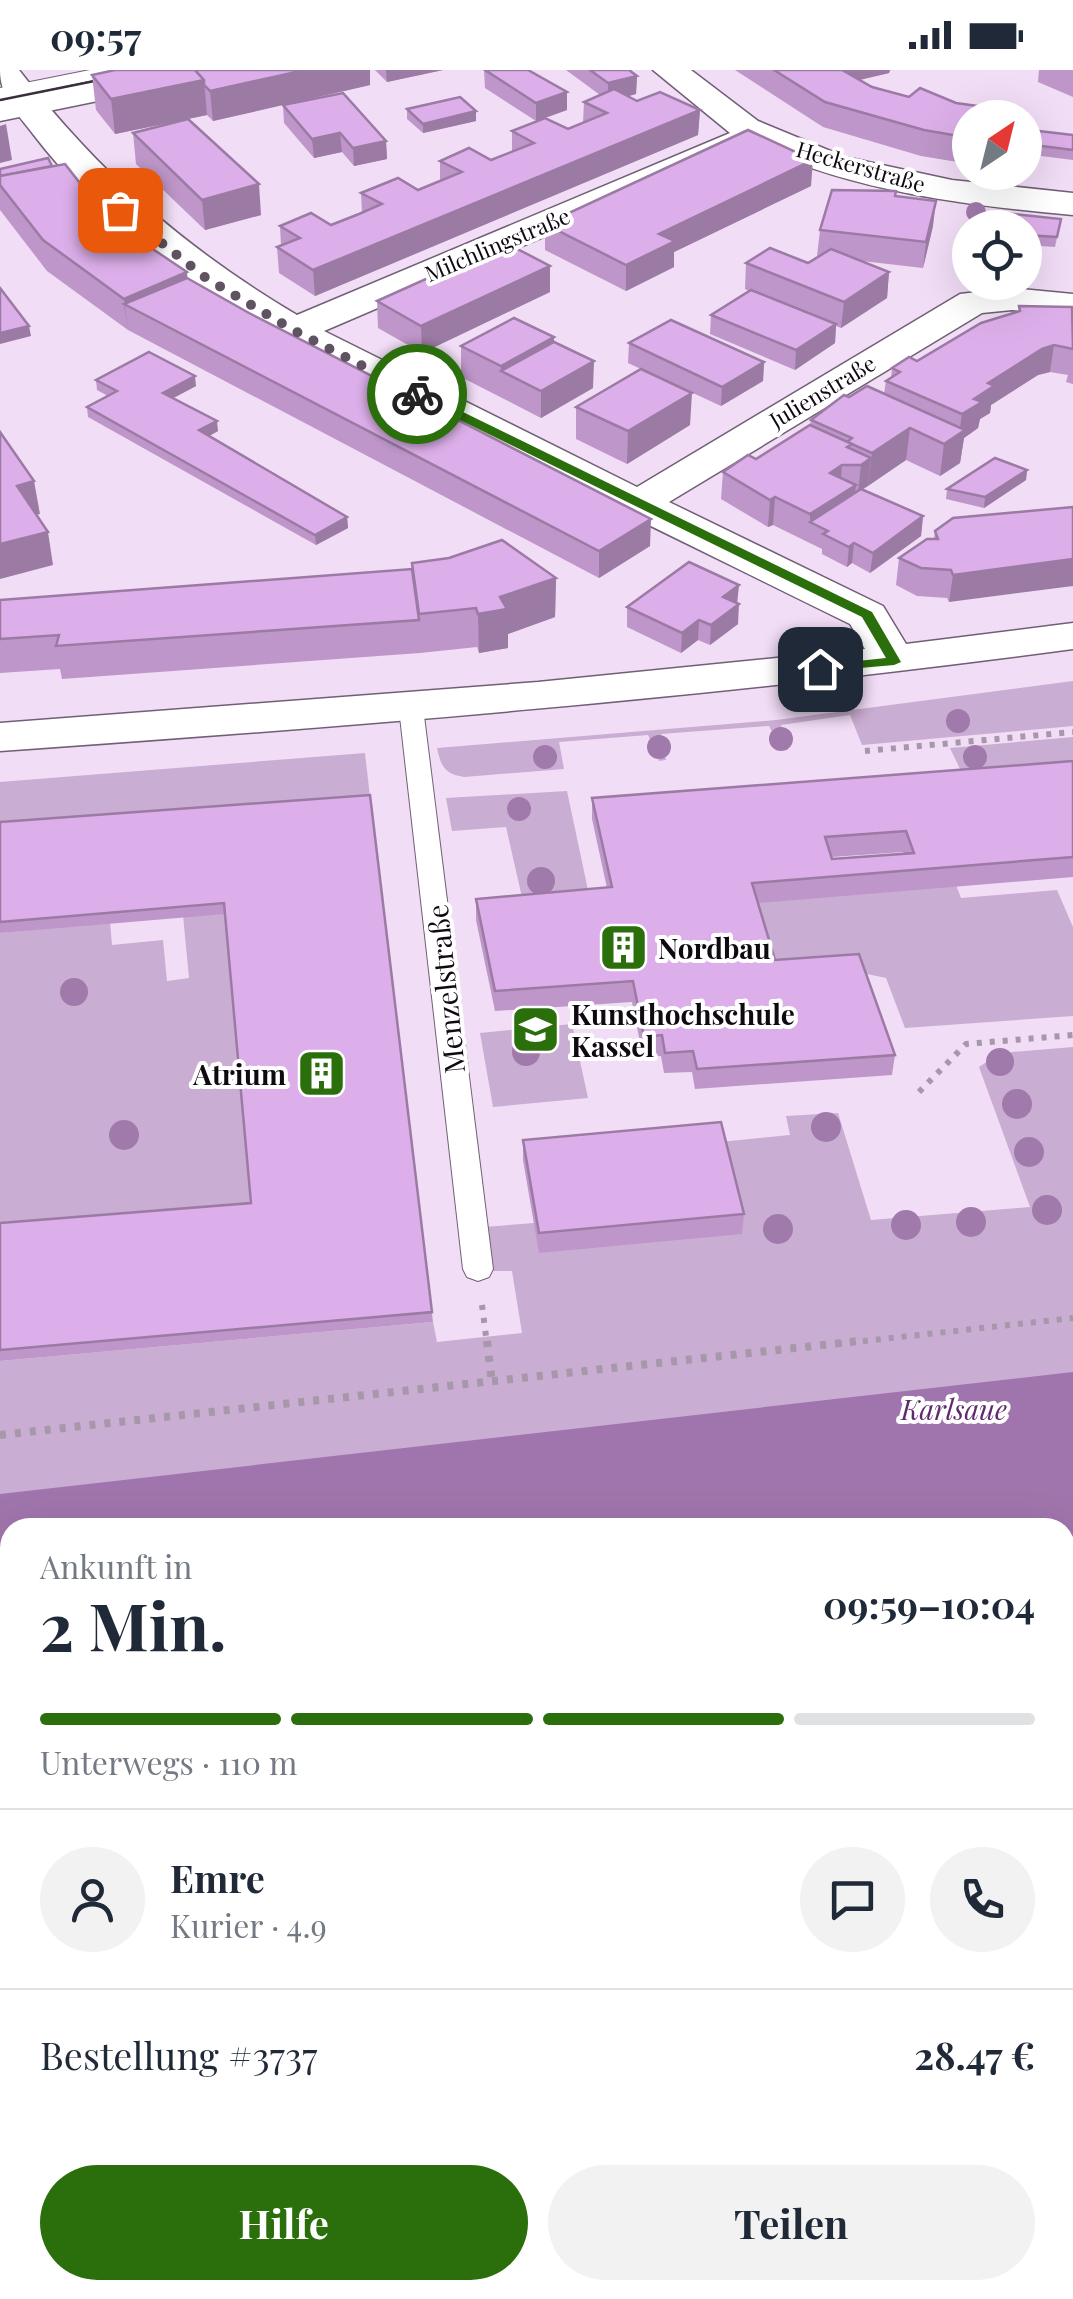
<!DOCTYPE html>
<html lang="de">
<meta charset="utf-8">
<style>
body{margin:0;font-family:"Playfair Display",serif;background:#f2f2f3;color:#1f2937;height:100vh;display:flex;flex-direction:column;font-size:38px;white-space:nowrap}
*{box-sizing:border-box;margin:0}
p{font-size:32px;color:#747a83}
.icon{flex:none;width:55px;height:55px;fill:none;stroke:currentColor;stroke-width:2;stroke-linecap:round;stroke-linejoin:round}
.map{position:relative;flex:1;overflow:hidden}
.side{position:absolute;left:0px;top:1448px;width:1075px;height:782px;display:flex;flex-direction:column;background:#fff;border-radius:30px 30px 0 0;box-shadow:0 10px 40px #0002}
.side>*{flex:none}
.needle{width:65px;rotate:35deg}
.controls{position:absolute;left:952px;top:30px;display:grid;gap:20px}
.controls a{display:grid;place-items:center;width:90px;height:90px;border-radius:50%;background:#fff;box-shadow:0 10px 40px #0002;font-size:50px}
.pin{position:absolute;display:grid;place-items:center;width:85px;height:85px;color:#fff;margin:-42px;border-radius:20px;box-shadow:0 5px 15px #0006}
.courier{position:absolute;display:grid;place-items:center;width:100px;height:100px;margin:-50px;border:8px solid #2a6f0b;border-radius:50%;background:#fff;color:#222;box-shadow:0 2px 12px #0007}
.head em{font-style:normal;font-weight:700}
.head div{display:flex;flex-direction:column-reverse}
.head{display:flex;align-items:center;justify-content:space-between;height:170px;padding:0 40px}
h1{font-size:65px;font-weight:700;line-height:75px}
.bar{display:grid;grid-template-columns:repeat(4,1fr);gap:15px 10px;align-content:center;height:120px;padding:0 40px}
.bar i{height:12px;border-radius:8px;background:#e0e1e3}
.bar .on{background:#2a6f0b}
.bar p{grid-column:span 4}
.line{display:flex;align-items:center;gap:25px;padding:0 40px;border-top:2px solid #e0e1e3}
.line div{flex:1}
.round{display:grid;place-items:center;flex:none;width:105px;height:105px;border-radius:52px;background:#f2f2f3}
.cta{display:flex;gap:20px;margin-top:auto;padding:20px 40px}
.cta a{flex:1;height:115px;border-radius:60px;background:#2a6f0b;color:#fff;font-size:40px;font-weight:700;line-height:115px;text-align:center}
.cta a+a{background:#f2f2f3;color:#1f2937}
.status{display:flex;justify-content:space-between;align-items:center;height:70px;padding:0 50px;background:#fff;direction:ltr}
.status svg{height:28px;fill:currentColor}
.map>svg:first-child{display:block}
.green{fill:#caadd2;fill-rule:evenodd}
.water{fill:#a075ad}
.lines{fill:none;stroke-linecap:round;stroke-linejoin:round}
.lane-casing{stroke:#705f75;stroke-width:2}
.street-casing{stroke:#705f75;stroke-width:3}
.primary-casing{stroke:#705f75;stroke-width:3}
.path-far1{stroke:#a797ab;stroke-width:6;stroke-dasharray:5 8;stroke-linecap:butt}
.path{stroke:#a797ab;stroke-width:8;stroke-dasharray:6 9;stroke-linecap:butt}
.lane{fill:#fff;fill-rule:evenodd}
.street{fill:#fff;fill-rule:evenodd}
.primary{fill:#fff;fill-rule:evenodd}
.tram{stroke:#382f3b;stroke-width:2.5}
.tree{fill:#a17aac}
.wall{fill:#be96c9;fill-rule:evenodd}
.shaded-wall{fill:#9b7aa4}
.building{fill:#ddafea;stroke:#9b7aa4;stroke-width:2.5;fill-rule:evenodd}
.route{fill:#2a6f0b}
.done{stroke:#5f5362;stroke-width:10;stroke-dasharray:0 18}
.labels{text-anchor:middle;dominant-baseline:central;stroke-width:8;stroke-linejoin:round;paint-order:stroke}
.far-street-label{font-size:22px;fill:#100912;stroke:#fff}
.poi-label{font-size:28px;font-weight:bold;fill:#100912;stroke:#fff;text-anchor:start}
.street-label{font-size:28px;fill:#100912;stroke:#fff}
.park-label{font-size:28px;font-style:italic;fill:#60296f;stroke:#fff}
</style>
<div class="status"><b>09:57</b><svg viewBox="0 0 49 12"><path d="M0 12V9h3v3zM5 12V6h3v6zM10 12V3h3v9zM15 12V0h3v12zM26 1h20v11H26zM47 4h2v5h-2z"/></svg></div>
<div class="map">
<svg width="1073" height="2229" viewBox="0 0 1073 2229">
<rect width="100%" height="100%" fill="#f1ddf6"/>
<g class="green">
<path d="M1073,611V656L862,675L850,645L781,655L788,680H782L769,656L661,664L666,690L659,691L648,665L559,672L564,699L464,707C445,704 441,697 437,678L776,650Z"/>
<path d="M1073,667V712L970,720L950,678Z"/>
<path d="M365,683L371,736L0,763V712Z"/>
<path d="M567,721L592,839L526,845L506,757L452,761L446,728Z"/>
<path d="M956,815L961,828L1057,820L1073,857V946L905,958L886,908L867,904L773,910L750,833Z"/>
<path d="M225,844L253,1144L0,1164V863L110,852L112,875L163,870L167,911L189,908L183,845Z"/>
<path d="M572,954L588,1028L493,1037L480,963Z"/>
<path d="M1073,977V2229H0V1291L433,1252L437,1272L522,1263L512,1201H491L484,1157L534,1153L540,1183L720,1072L790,1065L786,1046L838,1043L871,1150L1030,1137L979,997L1000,983ZM10,1458H1065V2220H10Z"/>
</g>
<path class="water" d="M1073,1302V1504L1065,1505V1458H10V1629L0,1630V1424Z"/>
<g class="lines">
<defs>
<g id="lane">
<path d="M90,0H126L117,5L0,30V18Z"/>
<path d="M411,630L423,638L493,1199L489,1207L478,1211L467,1207L463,1199L399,638Z"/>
</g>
<path id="street" d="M0,0H19C99,103 184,178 297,245L730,63L653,0H691L758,51L845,87L952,110L1073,123V145C965,135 856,122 756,76L324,261L637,417L960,224L1012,218L1073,224V246L1012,240L982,243L669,432L883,536L906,574L1073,553V579C717,627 359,656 0,681V653L538,612L865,579L850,554C746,503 642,451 538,401C363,316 154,223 33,64C17,43 0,27 0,0Z"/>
<path id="primary" d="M151,0H217L212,7L200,10L0,51V31Z"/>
</defs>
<use href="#lane" class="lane-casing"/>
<use href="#street" class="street-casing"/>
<use href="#primary" class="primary-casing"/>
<g class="path-far1">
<path d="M865,681L1073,662"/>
<path d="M919,1022L966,974L1073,965"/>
<path d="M482,1235L487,1274"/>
<path d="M837,1274L1073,1248"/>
</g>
<g class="path">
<path d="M487,1271L492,1313"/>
<path d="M0,1365L859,1271"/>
<path d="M1065,1581L1073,1580"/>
<path d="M0,1711L10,1710"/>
<path d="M1065,2147L1073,2145"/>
<path d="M767,2229L799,2220"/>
</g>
<use href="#lane" class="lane"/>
<use href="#street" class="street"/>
<use href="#primary" class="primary"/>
<path class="tram" d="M0,30L149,0"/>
</g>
<g class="tree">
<circle cx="976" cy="142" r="10"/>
<circle cx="958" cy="651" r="12"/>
<circle cx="781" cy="669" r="12"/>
<circle cx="659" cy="677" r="12"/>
<circle cx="545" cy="687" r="12"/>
<circle cx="975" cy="687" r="12"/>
<circle cx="519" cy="739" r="12"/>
<circle cx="541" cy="811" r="14"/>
<circle cx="74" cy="922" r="14"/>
<circle cx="526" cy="982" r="14"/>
<circle cx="1000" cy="992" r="14"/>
<circle cx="1017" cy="1034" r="15"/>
<circle cx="826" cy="1057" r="15"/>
<circle cx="124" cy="1065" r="15"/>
<circle cx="1029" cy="1082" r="15"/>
<circle cx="1047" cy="1140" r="15"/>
<circle cx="971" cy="1152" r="15"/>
<circle cx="906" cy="1155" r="15"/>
<circle cx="778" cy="1159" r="15"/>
</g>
<g class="wall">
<path d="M375,0H443L387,12Z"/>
<path d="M484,0L567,22V40L545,48L568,59L583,53L584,32L600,25L566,0H629L637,6L636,24L628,26L637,31L700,40L698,65L315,226L279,203L277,177L281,176L280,156L331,155L362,143L361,123L418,120L440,111V91L491,90L512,81V61L536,51L485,18Z"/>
<path d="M735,0H890L889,3L860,10L872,17L970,48V94L921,86L823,57Z"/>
<path d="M1039,0H1073V27L1038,12Z"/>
<path d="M92,5L370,15L289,34L386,71L387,89L354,96L342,82L314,88L284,53L283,35L213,51L207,45L115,64L96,40Z"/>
<path d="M407,39L476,41V51L423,63L407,49Z"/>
<path d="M133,63L261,145L205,160L136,94Z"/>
<path d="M1073,65V90L1025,84L1026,74Z"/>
<path d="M52,96L108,149L187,208L650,476L599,508L128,260L47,201L0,140V99Z"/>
<path d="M811,116L674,182V197L626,221L545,180V154Z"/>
<path d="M896,121V127L933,156L923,198L862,191L889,202L887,228L841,258L836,256L835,273L795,300L710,264L711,245L749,221L745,219L746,193H808L819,187L817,186L820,160Z"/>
<path d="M1061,149L1055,177L1025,175V158Z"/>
<path d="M550,222L422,283L378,258L377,231Z"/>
<path d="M1019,236L1073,243V314L1066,312L1068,305L1050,302L1038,305L991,335L990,343L980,349L978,358L964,368L960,393L940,406L906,390L863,419L923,446L921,466L870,503L852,493L847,497L822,484V479L773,455L768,457L721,429L723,402L756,389L810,355L811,350L849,327L884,324L886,311L891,308L892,298L917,291L1019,242Z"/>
<path d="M554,267V272L593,318L541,348L461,307V276Z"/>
<path d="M629,273L764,292L763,311L721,336L628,293Z"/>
<path d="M96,310L196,316L173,328L218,361L209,366L347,447L348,458L316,475L88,347L87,337L108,326L97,320Z"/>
<path d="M576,337L690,355L627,394L576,369Z"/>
<path d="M1027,400L1026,410L984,438L946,429L947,419Z"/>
<path d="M1073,438L949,532L947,528L917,526L896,515L899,488L934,469L935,461Z"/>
<path d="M556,508L555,547L508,564V578L479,583L477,577L420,583L62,609L60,599L0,603V530Z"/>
<path d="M737,533L738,554L710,575L698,570L681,583L627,557V537Z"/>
<path d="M1073,691V807L758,833L775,890L895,985L892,1005L695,1019L692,1002L664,1003L661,986L643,987L632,932L495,941L476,850V829L607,818L592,749V728ZM903,782L904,784L832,789V787Z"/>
<path d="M370,725L433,1252L0,1291V1153L251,1133L225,844L0,863V752Z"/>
<path d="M523,1070L744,1144L742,1164L539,1183L523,1090Z"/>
</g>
<g class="shaded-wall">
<path d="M305,0H370V15L213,51L210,21Z"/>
<path d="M386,0H443L387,12Z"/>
<path d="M829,0H890L889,3L828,17Z"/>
<path d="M637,6L636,24L608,32V13Z"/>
<path d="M204,10L207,45L115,64L111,29Z"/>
<path d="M567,22V40L536,51V33Z"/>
<path d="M700,40L698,65L315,226L313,200Z"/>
<path d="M476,41V51L423,63V54Z"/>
<path d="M6,54L12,90L0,93V56Z"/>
<path d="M340,63L342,82L314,88L312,69Z"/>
<path d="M386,71L387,89L354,96L353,78Z"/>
<path d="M813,90L811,116L674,182V197L626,221V195L659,164Z"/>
<path d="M259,114L261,145L205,160L202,130Z"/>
<path d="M936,131L933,156L923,198L926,172Z"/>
<path d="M550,196V222L422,283L421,256Z"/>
<path d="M187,202L190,234H124L128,260L124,229Z"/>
<path d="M889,202L887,228L841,258L844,232Z"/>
<path d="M836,254L835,273L795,300L796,280Z"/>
<path d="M29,256L31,266L0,274V263Z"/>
<path d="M554,267V299L501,301V328V296Z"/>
<path d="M1054,275L1050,302L1038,305L991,335L990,343L980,349L978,358L964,368L960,393L940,406L944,374L959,364L962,344L974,329L988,313L1042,279Z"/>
<path d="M594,291L593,318L541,348V321Z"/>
<path d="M764,292L763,311L721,336L722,317Z"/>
<path d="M195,306L196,316L164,333L163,323Z"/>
<path d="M692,323L690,355L627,394L628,361Z"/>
<path d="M217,351L218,361L200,371L199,360Z"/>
<path d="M910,358L906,390L868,416L872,383Z"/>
<path d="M871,388L868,416L858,422L861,395Z"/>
<path d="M842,395L840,422L830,403Z"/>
<path d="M1027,400L1026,410L984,438L985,427Z"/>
<path d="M34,411L40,444L22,448L17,416Z"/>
<path d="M856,415L853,442L810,452V444Z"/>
<path d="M775,427L773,455L768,457L770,430Z"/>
<path d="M923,446L921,466L870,503L873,483Z"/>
<path d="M347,447L348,458L316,475L315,465Z"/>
<path d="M651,449L650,476L599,508V481Z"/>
<path d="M48,462L53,495L0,509V474Z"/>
<path d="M854,473L852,493L847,497L849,477Z"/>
<path d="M1073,489V516L949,532L953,505Z"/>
<path d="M556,508L555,547L508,564V578L479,583L478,544L500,527Z"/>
<path d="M739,515L737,535L723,527Z"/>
<path d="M739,534L738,554L710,575L711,555Z"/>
<path d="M699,550L698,570L681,583L682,563Z"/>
</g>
<g class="building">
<path d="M115,0H195L204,10L111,29L92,5Z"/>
<path d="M195,0H305L210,21L204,15V10Z"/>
<path d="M485,0H528L567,22L536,33Z"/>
<path d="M590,0H629L637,6L608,13Z"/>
<path d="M774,0H842L872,17L909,27L920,18L956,33L1006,40L1002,48H970V68L924,60L825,32Z"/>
<path d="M614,19L637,31L660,22L700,40L313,200L277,177L300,168L280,156L311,143L331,155L359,144L382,134L361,123L398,108L418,120L462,102L440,91L469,78L491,90L534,73L512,61L545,48L568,59L607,43L584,32Z"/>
<path d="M343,23L386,71L353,78L340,63L312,69L283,35Z"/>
<path d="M460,27L476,41L423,54L407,39Z"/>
<path d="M188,49L259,114L202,130L133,63Z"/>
<path d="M748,60L813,90L659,164L675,171L626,195L545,154Z"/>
<path d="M1030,60L1073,65V80L1026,74Z"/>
<path d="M48,88L52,96L0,106V99Z"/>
<path d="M65,94L108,149L187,202L124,229L43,170L0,115V106Z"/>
<path d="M832,120L896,121L895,126L936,131L926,172L820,160Z"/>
<path d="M994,142L1061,149L1057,167L1025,165V158H991Z"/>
<path d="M506,173L550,196L421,256L377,231Z"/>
<path d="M770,178L808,193L831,179L889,202L844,232L746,193Z"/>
<path d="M187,208L249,243L651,449L599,481L124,234Z"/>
<path d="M0,218L29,256L0,263Z"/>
<path d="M751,220L836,254L796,280L711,245Z"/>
<path d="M1019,236L1072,237L1073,279L1054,275L1042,279L988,313L994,316L974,329L982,332L962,344L886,311L900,302L892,298L909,287L917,291L981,253L1020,241Z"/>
<path d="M514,248L554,267L501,296L461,276Z"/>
<path d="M671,250L764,292L722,317L629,273Z"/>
<path d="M554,272L594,291L541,321L501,301Z"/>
<path d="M149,282L195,306L163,323L217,351L199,360L347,447L315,465L87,337L117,321L96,310Z"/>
<path d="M641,299L692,323L628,361L576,337Z"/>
<path d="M867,316L965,360L944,374L910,358L872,383L847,372L852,368L811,350L844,325L849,327Z"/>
<path d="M810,355L852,374L847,377L871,388L861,395H842L830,403L856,415L810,444L775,427L770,430L723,402L748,385L756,389Z"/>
<path d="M0,362L34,411L17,416L48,462L0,474Z"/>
<path d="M995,388L1027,400L985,427L947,419Z"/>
<path d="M861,419L923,446L873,483L854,473L849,477L823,464L828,461L810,452Z"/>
<path d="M1073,437V489L953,505L951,500L921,498L899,488L927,469H938L935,461L953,448Z"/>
<path d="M502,470L556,508L500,527L507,539L478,544L476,538L419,544L412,493L449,488Z"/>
<path d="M689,492L739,515L723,527L739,534L711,555L699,550L682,563L627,537Z"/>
<path d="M412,499L419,550L56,576L59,565L0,569V530Z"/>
<path d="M1073,691V787L752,813L775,890L859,884L895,985L697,999L693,981L665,983L662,965L644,967L633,911L495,921L476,829L612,817L592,728ZM906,761L914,783L832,789L825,767Z"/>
<path d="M370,725L432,1242L0,1280V1153L251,1133L224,833L0,852V752Z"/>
<path d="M721,1052L744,1144L539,1163L523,1070Z"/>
</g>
<path class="route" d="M413,322H422L872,542L901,592L894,595L815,602L813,599L820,595L886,588L862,547L413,327Z"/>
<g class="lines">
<path class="done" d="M120,140L206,208L293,260L417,324"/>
</g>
<defs>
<symbol id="building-square" viewBox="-11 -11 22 22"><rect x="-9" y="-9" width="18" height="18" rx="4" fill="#2a6f0b" stroke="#fff"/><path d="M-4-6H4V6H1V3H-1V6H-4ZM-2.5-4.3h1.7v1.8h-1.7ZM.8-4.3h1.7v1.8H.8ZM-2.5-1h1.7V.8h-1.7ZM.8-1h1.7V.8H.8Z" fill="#fff"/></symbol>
<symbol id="university-square" viewBox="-11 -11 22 22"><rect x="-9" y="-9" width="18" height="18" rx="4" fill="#2a6f0b" stroke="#fff"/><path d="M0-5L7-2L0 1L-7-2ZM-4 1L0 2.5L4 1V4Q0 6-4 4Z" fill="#fff"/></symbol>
</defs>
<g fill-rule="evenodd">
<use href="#building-square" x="596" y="850" width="55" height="55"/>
<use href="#university-square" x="508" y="932" width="55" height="55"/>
<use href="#building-square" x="294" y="976" width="55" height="55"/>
</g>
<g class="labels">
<g class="far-street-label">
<text transform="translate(861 96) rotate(16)">Heckerstraße</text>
<text transform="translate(497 174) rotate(-23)">Milchlingstraße</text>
<text transform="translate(822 321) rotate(-31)">Julienstraße</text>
</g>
<g class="poi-label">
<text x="658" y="877">Nordbau</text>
<text x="571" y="943">Kunsthochschule<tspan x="571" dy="32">Kassel</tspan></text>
<text x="286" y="1003" text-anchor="end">Atrium</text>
</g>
<g class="street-label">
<text transform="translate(445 919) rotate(-96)">Menzelstraße</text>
</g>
<g class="park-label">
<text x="954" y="1338">Karlsaue</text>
</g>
</g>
</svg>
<div class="controls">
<a><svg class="needle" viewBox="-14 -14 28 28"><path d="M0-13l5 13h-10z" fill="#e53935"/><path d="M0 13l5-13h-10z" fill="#747a83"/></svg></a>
<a><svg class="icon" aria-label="locate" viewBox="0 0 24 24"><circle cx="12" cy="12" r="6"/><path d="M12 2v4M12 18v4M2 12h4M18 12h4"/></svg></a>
</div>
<div class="pin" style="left:120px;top:140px;background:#ea580c"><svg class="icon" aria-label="bag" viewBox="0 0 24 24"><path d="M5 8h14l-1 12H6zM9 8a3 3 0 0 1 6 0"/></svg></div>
<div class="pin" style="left:820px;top:599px;background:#1f2937"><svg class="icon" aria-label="home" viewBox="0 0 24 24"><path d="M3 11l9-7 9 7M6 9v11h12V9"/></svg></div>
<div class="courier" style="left:417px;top:324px"><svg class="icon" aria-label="bike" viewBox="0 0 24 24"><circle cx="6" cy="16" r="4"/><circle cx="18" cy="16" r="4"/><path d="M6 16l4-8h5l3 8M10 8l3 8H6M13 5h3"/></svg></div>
<section class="side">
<div class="head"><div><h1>2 Min.</h1><p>Ankunft in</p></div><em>09:59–10:04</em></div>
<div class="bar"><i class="on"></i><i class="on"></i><i class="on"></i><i></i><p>Unterwegs · 110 m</p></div>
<div class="line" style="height:180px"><a class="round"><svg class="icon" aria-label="person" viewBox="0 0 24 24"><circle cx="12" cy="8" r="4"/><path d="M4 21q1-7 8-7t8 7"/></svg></a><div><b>Emre</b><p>Kurier · 4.9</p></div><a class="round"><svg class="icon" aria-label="chat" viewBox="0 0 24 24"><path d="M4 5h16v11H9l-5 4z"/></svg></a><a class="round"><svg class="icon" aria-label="phone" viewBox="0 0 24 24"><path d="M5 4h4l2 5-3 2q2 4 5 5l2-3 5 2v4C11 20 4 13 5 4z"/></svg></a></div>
<div class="line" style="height:130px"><div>Bestellung #3737</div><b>28.47 €</b></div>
<div class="cta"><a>Hilfe</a><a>Teilen</a></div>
</section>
</div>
